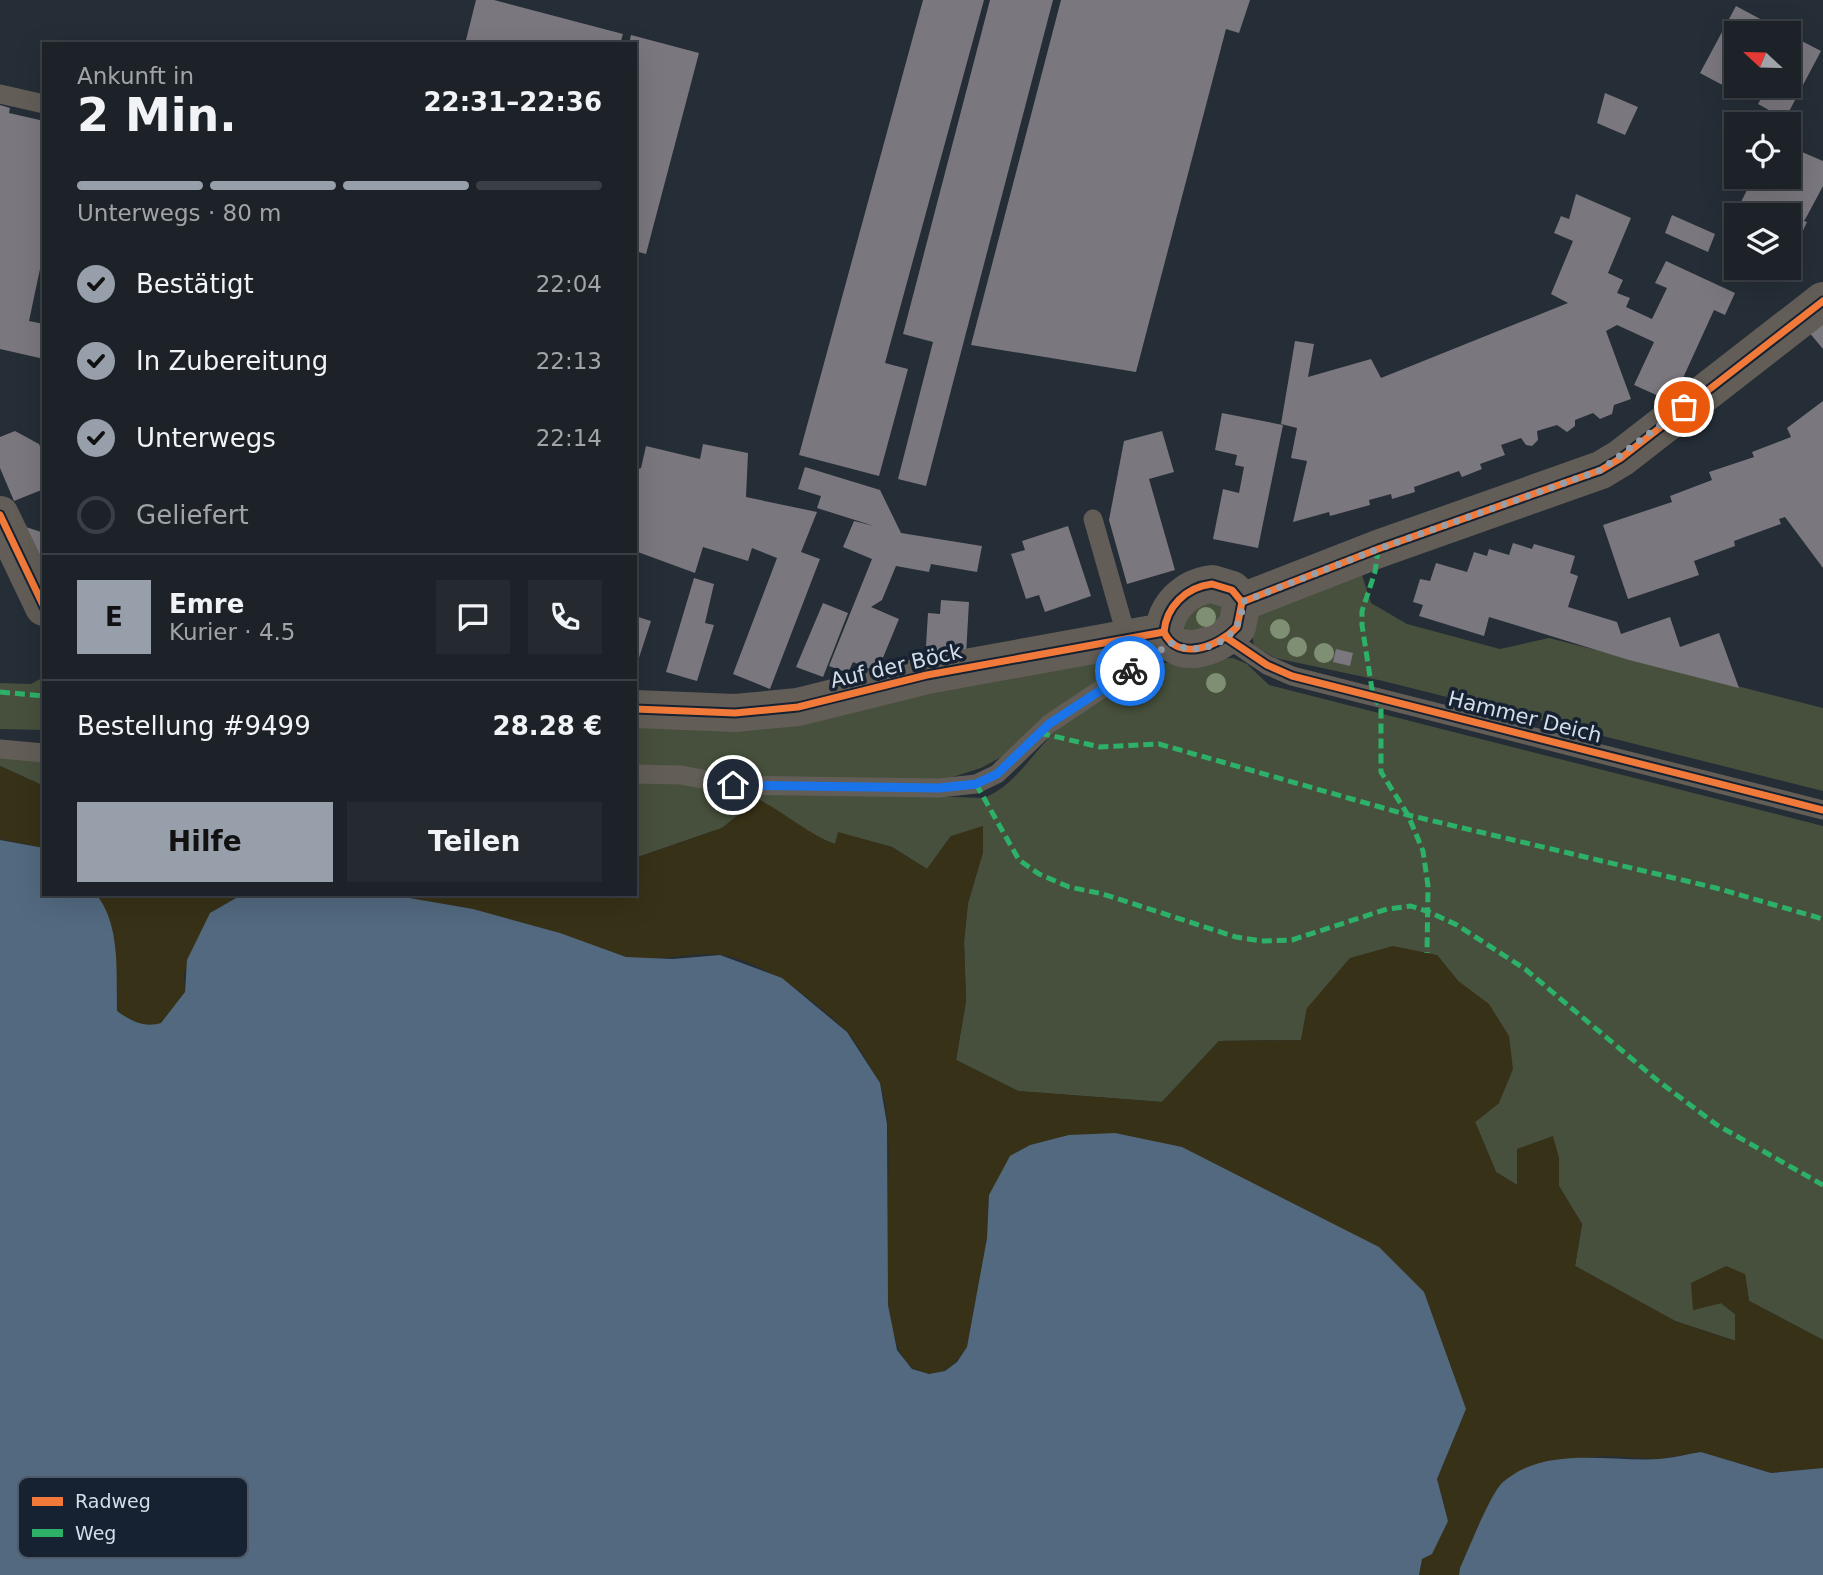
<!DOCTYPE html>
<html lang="de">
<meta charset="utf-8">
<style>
body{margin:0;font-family:"DejaVu Sans",sans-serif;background:#252a30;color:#f1f3f6;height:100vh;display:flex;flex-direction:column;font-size:26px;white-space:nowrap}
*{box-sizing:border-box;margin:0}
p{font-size:23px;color:#a0a4a8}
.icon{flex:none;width:38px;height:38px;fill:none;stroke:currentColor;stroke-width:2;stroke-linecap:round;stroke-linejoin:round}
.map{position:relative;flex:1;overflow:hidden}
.details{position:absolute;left:42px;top:42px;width:595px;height:854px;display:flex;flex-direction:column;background:#1c2228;border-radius:0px;box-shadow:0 7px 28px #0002,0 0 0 2px #3a3f45}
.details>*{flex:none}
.needle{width:46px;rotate:292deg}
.tools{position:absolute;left:1724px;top:21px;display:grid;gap:14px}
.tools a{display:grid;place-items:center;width:77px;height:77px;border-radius:0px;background:#1c2228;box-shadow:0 7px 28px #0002,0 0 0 2px #3a3f45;font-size:35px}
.pin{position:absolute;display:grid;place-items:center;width:60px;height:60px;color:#fff;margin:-30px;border:4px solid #fff;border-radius:50%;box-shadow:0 2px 7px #0007}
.courier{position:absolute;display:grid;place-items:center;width:70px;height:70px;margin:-35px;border:5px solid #1a73e8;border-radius:50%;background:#fff;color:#222;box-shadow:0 2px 9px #0007}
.headline em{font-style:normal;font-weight:600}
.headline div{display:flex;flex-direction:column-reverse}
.headline{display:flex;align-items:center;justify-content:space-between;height:119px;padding:0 35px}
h1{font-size:46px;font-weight:600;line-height:52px}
.bar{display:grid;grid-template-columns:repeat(4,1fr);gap:10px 7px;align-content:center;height:84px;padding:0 35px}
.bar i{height:9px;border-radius:5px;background:#3a3f45}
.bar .selected{background:#979faa}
.bar p{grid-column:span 4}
.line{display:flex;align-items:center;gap:18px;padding:0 35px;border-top:2px solid #3a3f45}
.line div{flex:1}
.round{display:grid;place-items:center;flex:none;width:74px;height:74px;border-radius:0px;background:#252a30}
ol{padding:0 35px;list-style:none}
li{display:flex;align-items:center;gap:21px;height:77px}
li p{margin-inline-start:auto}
li .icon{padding:7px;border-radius:50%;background:#979faa;color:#111;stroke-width:4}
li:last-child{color:#a0a4a8}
li i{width:38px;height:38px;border:4px solid #3a3f45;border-radius:50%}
.primary-button{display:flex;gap:14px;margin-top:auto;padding:14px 35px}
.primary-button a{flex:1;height:80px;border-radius:0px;background:#979faa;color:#111;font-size:28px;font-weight:600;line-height:80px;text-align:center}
.primary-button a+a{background:#252a30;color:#f1f3f6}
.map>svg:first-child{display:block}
.green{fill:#47503c}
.sand{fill:#373117}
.water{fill:#52697f}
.building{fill:#7b777e}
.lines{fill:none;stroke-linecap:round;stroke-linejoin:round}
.lane{stroke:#625e57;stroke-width:19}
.street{stroke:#625e57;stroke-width:38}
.quiet{stroke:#2db169;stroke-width:5;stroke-dasharray:10 5;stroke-linecap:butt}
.cycleway-casing{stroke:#162232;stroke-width:11}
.cycleway{stroke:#f17a3a;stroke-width:7}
.tree{fill:#7f8f74}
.done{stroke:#979faa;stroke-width:7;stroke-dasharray:0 12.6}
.route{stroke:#1a73e8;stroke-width:9}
.labels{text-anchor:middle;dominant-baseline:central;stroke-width:7;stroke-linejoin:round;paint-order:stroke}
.street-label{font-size:21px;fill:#d5dde8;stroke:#162232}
.key{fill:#162232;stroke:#4f5a69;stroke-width:2}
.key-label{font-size:19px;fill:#d5dde8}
</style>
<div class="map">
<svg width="1823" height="1575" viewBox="0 0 1823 1575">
<rect width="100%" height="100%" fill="#252d36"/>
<g class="green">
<path d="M1362,575L1371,603L1407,624L1500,649L1549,638L1823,708V791L1383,681L1275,658L1254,645L1252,636L1256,614Z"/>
<path d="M1203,597L1232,612L1194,638L1177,620Z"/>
<path d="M1127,652L1134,660L1007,754L981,768L934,783L730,779L635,769V721Z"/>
<path d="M1233,658L1247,664L1269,685L1823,826V1340L1749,1301L1745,1274L1693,1310L1721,1303L1735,1314L1736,1341L1675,1321L1575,1266L1582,1224L1559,1186V1158L1517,1185L1496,1172L1475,1122L1499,1103L1489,1005L1458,981L1437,955L1307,1008L1301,1040L1219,1041L1162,1102L1018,1091L956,1060L966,1001L964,941L968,903L983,852L951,836L927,869L892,847L839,833L835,844L811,835L759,799L722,828L635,858V780L684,781L714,789L984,798C1011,787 1027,762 1047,740C1075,709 1118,678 1158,665C1181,658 1210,659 1233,658Z"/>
<path d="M44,677V730L0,729V683L31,684Z"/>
<path d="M0,758L44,760V786L0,766Z"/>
</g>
<g class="sand">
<path d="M0,766L44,786V848L0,839Z"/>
<path d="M747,795C779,806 803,832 835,844L838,832L892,847L927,869L951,836L983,826V852L968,903L964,941L966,1001L956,1060L1018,1091L1162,1102L1219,1041L1301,1040L1307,1008L1350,958L1393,946L1437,955L1458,981L1489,1004L1509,1036L1513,1069L1499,1103L1475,1122L1496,1172L1517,1185V1149L1553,1136L1559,1158V1186L1582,1224L1575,1266L1675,1321L1735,1341V1314L1721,1303L1693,1310L1691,1283L1726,1266L1745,1274L1749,1301L1823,1340V1468L1771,1473L1701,1452L1658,1459L1606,1456L1548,1461L1460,1568L1459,1575H1419L1422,1559L1448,1521L1437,1479L1466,1409L989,1195L987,1238L967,1347C957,1362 945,1377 925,1373C854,1358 910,1133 877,1079C868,1064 858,1043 845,1030C816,1001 763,961 721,955C695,951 656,963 626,957C602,953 579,939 556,932C500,916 444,904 386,894H635V858L722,828L738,815Z"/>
<path d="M96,894H243L231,900L184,974L185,992L174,1010L161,1023L149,1026L129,1020L117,1011L116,987Z"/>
</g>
<g class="water">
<path d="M0,840L44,848V894H96C121,925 116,973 117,1011C131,1021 144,1028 161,1023L185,992L187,960L210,913L243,894H386L473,909L560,933L626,957L673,959L720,955L782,978L847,1032L880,1083L887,1124L888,1305L897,1350L912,1369L929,1374L945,1371L957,1362L967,1347L987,1238L989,1195L1010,1156L1030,1145L1069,1135L1115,1133L1182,1147L1379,1247L1424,1292L1466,1409L1437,1479L1448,1521L1432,1554L1422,1559L1419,1575H0Z"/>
<path d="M1701,1452L1771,1473L1823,1468V1575H1459L1460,1568C1468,1551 1491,1492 1503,1482C1546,1445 1608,1462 1659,1459C1673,1458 1687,1454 1701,1452Z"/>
</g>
<g class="building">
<path d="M476,0H494L623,34L620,44H465Z"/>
<path d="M923,0H984L885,363L908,369L879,476L799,455Z"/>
<path d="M990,0H1053L926,486L898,479L933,342L903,334Z"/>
<path d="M1061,0H1250L1239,33L1226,29L1136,372L971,345Z"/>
<path d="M1736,6L1764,21L1757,33H1736V73L1728,88L1700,73Z"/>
<path d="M631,35L699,53L646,254L635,251V44H629Z"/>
<path d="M1794,37L1821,51L1785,119L1758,104L1768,86H1788V47Z"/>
<path d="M1605,93L1638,107L1625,135L1597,123Z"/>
<path d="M0,105L10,108L9,113L44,121V250L29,321L44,324V359L0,349Z"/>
<path d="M1788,146L1823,161V186L1807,216L1804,221L1807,222L1788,263V215H1736V244L1726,239L1728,235L1725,234L1750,184L1747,183L1750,177H1788Z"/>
<path d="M1576,194L1631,218L1608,273L1623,280L1617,293L1630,298L1626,307L1652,319L1667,288L1655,283L1666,261L1735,293L1725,315L1714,310L1672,402L1634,385L1654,342L1617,325L1606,331L1631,399L1614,405L1612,414L1600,419L1593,413L1575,420V426L1567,432L1557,425L1537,431L1538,440L1532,446L1526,445L1521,438L1501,445L1505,455L1480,464L1482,469L1462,477L1459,471L1414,487L1415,492L1392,499L1391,494L1369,500L1370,505L1330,516L1329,512L1293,522L1307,461L1291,458L1297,428L1281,424L1295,341L1314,344L1308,377L1371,359L1381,378L1568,303L1551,294L1573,241L1554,233L1561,216L1569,219Z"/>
<path d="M1672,215L1715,234L1708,252L1665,233Z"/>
<path d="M1823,319V349L1808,331Z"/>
<path d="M1823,401V568L1785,517L1779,519L1781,524L1734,541L1735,546L1694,561L1699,575L1628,599L1603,525L1672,502L1670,496L1712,480L1709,472L1754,457L1752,452L1791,437L1787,428Z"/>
<path d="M1222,413L1283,425L1258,548L1213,539L1223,489L1239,493L1244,467L1235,465L1237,455L1215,450Z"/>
<path d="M15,431L39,444L44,456V489L14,501L0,468V437Z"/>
<path d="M1162,431L1174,472L1149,479L1175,570L1127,584L1109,520L1124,441Z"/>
<path d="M703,444L748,453L746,497L817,512L801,552L820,559L770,689L733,674L777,558L752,548L748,561L703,547L695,573L635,551V528L639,517L635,515V470L641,468L646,446L700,459Z"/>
<path d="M805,467L880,490L901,533L982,546L977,572L931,564L929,572L896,566L882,600L871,607L899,619L877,672L853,662L848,673L829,666L872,559L843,547L854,521L874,526L817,508L821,496L798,489Z"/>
<path d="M1068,526L1091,596L1045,612L1039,595L1026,599L1011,554L1025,550L1022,541Z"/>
<path d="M26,527L44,533V558L38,553Z"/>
<path d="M1513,543L1532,549L1534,544L1575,556L1570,573L1578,576L1568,607L1617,622L1621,634L1670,617L1680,647L1719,633L1739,688L1629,660L1489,617L1484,636L1419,616L1423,605L1413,602L1420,579L1430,581L1436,563L1467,572L1474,552L1487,556L1489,549L1509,555Z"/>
<path d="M694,578L714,584L705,623L714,625L697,681L666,672Z"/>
<path d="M941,600L969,602L966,655L925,662L928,613L940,614Z"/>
<path d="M823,603L848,613L823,677L796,667Z"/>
<path d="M635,616L651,621L636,667H635Z"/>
<path d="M1336,649L1353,653L1350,666L1333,662Z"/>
</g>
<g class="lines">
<g class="lane">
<path d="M0,94L44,104"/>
<path d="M1093,519L1127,638"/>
<path d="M1227,638L1267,665L1292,676L1823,810"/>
<path d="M0,749L44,753"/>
<path d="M635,774L681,775L733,785L939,788L976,784L997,774L1049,724L1170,643"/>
</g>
<g class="street">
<path d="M0,515L44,607"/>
<path d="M1212,584L1232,590L1242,602L1237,627C1219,646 1178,663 1164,632C1166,607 1186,587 1212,584Z"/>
<path d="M1242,602L1378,549L1601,470L1621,458L1823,301"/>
<path d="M635,709L735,713L798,707L927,675L1164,632"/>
</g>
<g class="quiet">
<path d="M1378,549L1375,572L1362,611V625L1373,696L1381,708V772L1408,815L1423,851L1428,886L1427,953"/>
<path d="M0,692L44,696"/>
<path d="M1040,733L1100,747L1159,744L1408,815L1716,888L1823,919"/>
<path d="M976,784L1019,860L1039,874L1069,887L1103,894L1236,937L1261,941L1292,940L1387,909L1411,906L1429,912L1457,925L1525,969L1657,1080L1717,1125L1823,1185"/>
</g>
<defs>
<g id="cycleway">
<path d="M0,515L44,607"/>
<path d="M1212,584L1232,590L1242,602L1237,627C1219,646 1178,663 1164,632C1166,607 1186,587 1212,584Z"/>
<path d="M1242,602L1378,549L1601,470L1621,458L1823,301"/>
<path d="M1227,638L1267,665L1292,676L1823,810"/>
<path d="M635,709L735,713L798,707L927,675L1164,632"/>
</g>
</defs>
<use href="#cycleway" class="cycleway-casing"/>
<use href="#cycleway" class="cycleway"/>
</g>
<g class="tree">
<circle cx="1206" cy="617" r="10"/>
<circle cx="1280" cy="629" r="10"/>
<circle cx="1297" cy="647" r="10"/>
<circle cx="1324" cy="653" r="10"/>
<circle cx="1216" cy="683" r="10"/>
</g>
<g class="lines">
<path class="done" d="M1130,671L1171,643C1201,659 1245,639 1242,602L1378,549L1601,470L1684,407"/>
<path class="route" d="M733,785L939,788L976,784L997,774L1049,724L1130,671"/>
</g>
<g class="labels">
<g class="street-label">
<text transform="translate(896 666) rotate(-13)">Auf der Böck</text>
<text transform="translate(1525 717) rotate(14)">Hammer Deich</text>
</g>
</g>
<rect x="18" y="1477" width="230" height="81" rx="10" class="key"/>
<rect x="32" y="1497" width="31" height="9" fill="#f17a3a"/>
<rect x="32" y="1529" width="31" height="8" fill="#2db169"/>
<g class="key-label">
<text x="75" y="1508">Radweg</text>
<text x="75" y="1540">Weg</text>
</g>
</svg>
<div class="tools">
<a><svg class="needle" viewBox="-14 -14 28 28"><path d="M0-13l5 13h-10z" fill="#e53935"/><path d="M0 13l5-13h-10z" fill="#a0a4a8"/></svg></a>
<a><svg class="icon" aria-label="locate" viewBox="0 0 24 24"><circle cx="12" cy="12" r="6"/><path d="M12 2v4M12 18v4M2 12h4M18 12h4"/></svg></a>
<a><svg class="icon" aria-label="layers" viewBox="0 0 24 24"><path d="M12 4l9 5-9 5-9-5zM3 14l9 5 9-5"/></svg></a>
</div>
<div class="pin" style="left:1684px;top:407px;background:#ea580c"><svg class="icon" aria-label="bag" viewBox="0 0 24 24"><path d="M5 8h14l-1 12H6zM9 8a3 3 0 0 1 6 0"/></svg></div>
<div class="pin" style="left:733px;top:785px;background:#1f2937"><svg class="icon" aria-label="home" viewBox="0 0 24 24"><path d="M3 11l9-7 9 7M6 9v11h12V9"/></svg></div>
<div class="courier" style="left:1130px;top:671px"><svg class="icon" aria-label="bike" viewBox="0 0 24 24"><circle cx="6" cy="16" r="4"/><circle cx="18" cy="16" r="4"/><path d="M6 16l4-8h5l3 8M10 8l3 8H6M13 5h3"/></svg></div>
<section class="details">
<div class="headline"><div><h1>2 Min.</h1><p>Ankunft in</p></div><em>22:31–22:36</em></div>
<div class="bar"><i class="selected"></i><i class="selected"></i><i class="selected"></i><i></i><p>Unterwegs · 80 m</p></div>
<ol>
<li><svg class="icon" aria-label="check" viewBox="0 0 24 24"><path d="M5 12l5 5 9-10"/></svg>Bestätigt<p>22:04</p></li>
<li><svg class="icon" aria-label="check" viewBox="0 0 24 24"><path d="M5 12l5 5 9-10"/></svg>In Zubereitung<p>22:13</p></li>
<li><svg class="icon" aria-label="check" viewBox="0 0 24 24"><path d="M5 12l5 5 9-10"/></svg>Unterwegs<p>22:14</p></li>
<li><i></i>Geliefert</li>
</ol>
<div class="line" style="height:126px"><b class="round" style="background:#979faa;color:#111">E</b><div><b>Emre</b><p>Kurier · 4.5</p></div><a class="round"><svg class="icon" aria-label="chat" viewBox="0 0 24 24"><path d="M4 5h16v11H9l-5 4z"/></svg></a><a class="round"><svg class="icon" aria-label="phone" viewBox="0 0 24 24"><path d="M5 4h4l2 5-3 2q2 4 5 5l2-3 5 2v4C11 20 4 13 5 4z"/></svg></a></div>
<div class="line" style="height:91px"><div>Bestellung #9499</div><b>28.28 €</b></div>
<div class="primary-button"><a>Hilfe</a><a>Teilen</a></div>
</section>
</div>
